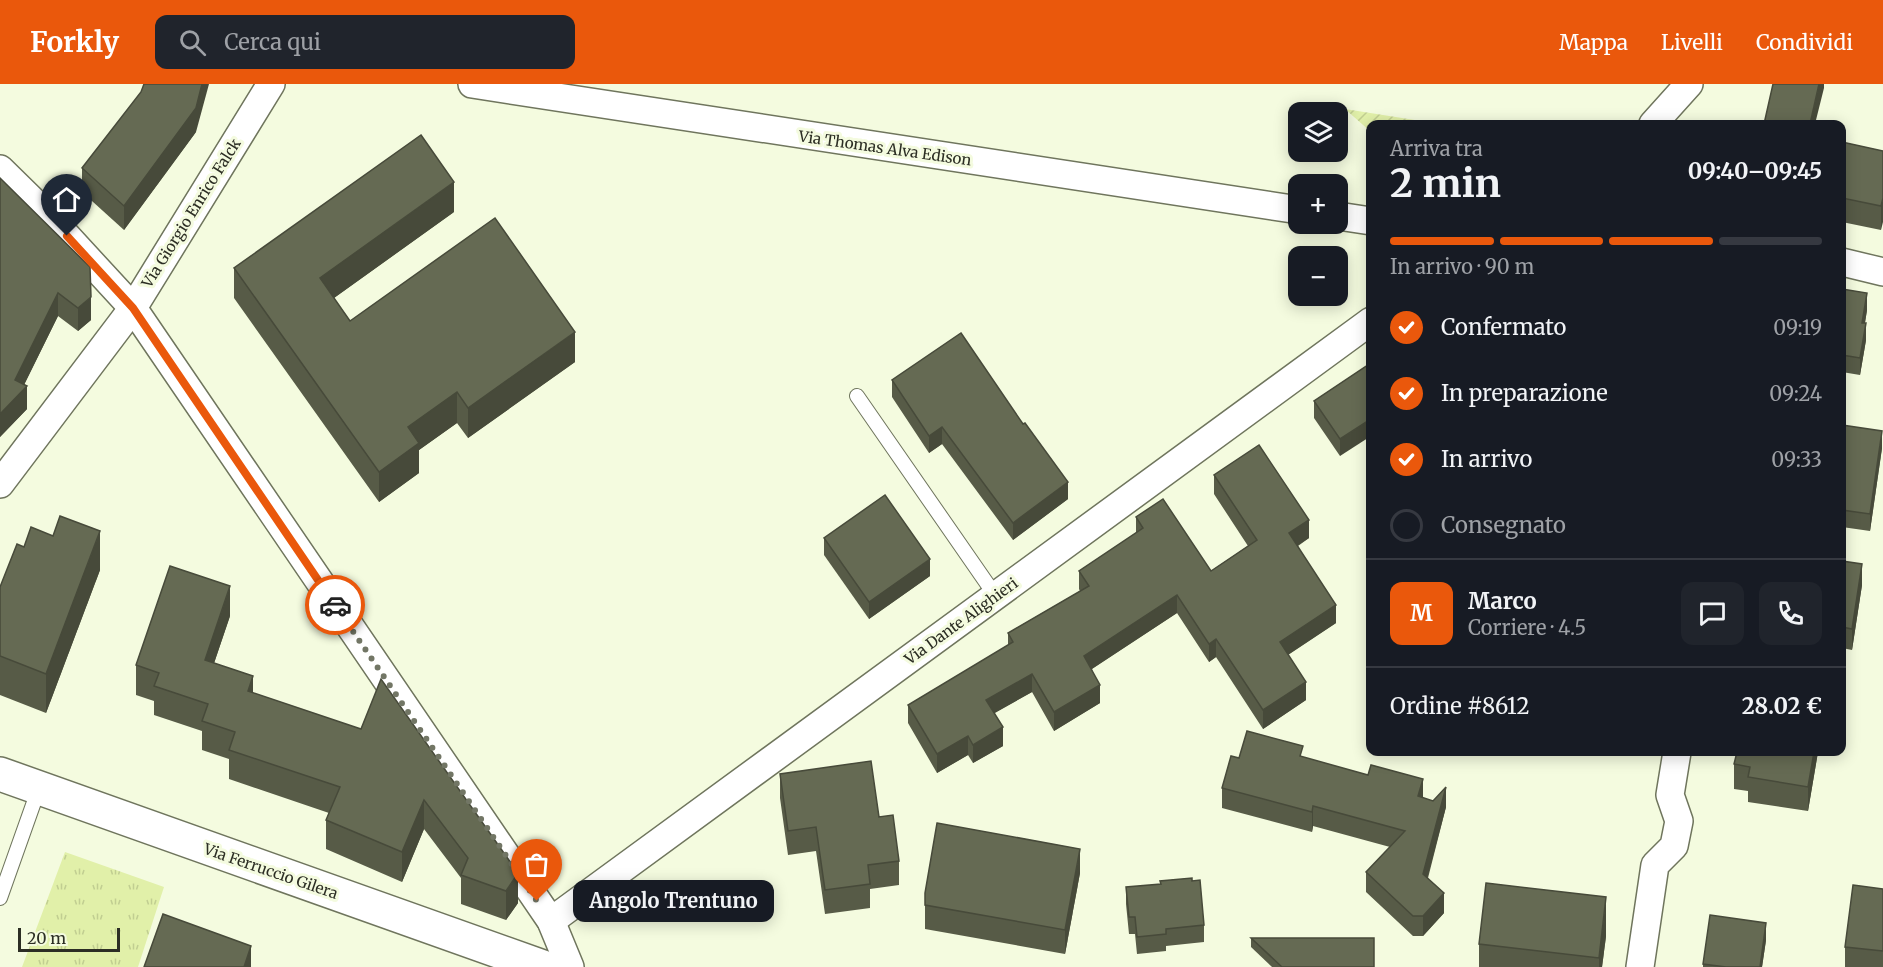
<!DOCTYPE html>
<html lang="it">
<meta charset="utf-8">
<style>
body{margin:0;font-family:Merriweather,serif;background:#20242c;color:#f1f3f6;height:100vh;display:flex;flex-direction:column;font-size:22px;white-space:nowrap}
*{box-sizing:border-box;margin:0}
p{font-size:20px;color:#9ea1a6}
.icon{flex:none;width:33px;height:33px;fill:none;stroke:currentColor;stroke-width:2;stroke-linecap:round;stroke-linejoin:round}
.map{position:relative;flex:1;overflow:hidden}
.sheet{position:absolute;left:1366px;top:36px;width:480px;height:636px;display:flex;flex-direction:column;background:#171b24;border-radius:12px;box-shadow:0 3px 15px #0003}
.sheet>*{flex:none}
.controls{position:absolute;left:1288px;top:18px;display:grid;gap:12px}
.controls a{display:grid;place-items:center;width:60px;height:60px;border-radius:12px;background:#171b24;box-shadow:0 3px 15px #0003;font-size:30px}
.scale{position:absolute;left:18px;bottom:15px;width:102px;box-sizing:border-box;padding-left:6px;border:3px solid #2c2e24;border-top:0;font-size:16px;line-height:21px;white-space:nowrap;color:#2c2e24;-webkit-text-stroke:4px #f4fbdf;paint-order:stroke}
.pin{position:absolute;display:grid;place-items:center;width:51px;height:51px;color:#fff;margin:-62px -26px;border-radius:50% 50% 50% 0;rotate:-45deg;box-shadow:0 0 6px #0007}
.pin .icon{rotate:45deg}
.courier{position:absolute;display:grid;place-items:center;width:60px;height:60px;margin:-30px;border:4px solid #ea580c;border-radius:50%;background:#fff;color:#222;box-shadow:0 2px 8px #0007}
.bubble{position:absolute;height:42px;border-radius:12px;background:#171b24;box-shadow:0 3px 15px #0003;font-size:20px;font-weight:700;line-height:42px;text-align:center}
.overview em{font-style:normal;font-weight:700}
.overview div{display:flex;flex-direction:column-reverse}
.overview{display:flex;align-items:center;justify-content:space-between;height:102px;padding:0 24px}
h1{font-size:39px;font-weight:700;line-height:45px}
.bar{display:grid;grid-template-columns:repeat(4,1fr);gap:9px 6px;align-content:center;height:72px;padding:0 24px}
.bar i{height:8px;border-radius:4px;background:#363941}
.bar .selected{background:#ea580c}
.bar p{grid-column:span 4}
.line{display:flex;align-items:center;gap:15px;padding:0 24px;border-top:2px solid #363941}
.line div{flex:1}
.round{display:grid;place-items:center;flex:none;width:63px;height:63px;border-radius:12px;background:#20242c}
ol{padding:0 24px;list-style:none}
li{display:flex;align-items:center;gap:18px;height:66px}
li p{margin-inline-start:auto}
li .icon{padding:6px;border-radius:50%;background:#ea580c;color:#fff;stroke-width:4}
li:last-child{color:#9ea1a6}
li i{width:33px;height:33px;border:3px solid #363941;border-radius:50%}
header{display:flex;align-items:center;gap:36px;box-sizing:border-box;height:84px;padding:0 30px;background:#ea580c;color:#fff}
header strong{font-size:28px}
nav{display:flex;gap:33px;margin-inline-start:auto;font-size:21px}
.search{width:420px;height:54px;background:#20242c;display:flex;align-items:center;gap:15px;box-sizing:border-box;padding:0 21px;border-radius:12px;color:#9ea1a6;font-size:22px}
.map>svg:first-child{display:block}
.park{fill:url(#park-tufts)}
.garden{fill:url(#garden-furrows)}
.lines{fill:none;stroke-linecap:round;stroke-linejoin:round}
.service-casing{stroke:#6f755d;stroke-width:16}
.minor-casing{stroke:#6f755d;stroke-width:30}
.secondary-casing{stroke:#6f755d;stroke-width:36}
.service{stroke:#fff;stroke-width:14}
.minor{stroke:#fff;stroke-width:27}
.secondary{stroke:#fff;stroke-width:33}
.wall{fill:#575b47}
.shaded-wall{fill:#474a3a}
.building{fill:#656a53;stroke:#474a3a;stroke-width:1.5}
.done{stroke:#727665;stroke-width:6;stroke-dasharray:0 10.8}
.route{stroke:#ea580c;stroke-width:8}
.labels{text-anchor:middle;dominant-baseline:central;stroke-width:6;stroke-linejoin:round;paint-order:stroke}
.street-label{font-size:15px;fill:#2c2e24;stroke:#f4fbdf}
</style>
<header>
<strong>Forkly</strong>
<div class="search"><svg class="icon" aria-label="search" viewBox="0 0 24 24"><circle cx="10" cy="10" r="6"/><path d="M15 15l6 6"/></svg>Cerca qui</div>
<nav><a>Mappa</a><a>Livelli</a><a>Condividi</a></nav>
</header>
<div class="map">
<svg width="1883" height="883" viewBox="0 0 1883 883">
<defs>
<pattern id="park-tufts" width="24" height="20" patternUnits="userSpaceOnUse" patternTransform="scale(1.5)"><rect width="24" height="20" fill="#e1f0a9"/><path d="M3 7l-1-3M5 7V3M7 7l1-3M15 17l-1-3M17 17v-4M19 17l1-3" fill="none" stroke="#c1ce91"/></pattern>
<pattern id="garden-furrows" width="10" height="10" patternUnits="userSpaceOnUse" patternTransform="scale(1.5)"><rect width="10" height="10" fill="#e1f0a9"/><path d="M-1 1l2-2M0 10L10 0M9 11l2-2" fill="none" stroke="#c1ce91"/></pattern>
</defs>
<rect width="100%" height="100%" fill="#f4fbdf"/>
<path class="park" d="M65,768L164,803L138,883H22Z"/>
<path class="garden" d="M1345,25L1440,40H1371V48Z"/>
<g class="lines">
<defs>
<g id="service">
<path d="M857,312L995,511"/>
<path d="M0,814L39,704"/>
</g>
<g id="minor">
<path d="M472,0L1299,126"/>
<path d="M1653,40L1689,0"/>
<path d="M0,85L51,135L133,224L551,837L570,883"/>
<path d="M1338,132L1371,137"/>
<path d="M1842,178L1883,188"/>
<path d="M0,400L133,224L271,0"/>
<path d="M551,837L1371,237"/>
<path d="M1640,883L1655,781L1674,762L1679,737L1670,711L1677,668"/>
</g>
<path id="secondary" d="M0,690L543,883"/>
</defs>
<use href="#service" class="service-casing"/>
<use href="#minor" class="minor-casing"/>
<use href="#secondary" class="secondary-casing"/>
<use href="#service" class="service"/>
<use href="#minor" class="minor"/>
<use href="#secondary" class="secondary"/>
</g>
<g class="wall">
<path d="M196,48L124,146L82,108V84Z"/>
<path d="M1842,58L1883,67L1881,146L1842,138Z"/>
<path d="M0,94L91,236L78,247L58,232L24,301L27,325L0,353Z"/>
<path d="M454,128L334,214L350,237L575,278L468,354L457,339L419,366V389L379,418L234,214V184Z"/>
<path d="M1842,205L1867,226L1865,239L1866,256L1860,291L1842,288Z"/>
<path d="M1371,279L1340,372L1314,334V317Z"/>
<path d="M892,296L1068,415L1013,456L942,360L929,369L892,313Z"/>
<path d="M1842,341L1882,364L1870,447L1842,443Z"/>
<path d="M1214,391L1309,454L1298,462L1336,539L1288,571L1306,616L1263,645L1216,573L1209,578L1177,529L1092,585L1100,619L1054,647L1032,608L994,629L1003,662L973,679L968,671L937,689L908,639V621L1008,561V549L1080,507L1079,505V487L1136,449V433L1211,487L1248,462L1214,410Z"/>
<path d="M824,454L930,492L869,535L824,471Z"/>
<path d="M24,463L100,486L46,629L0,611V503Z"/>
<path d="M1842,477L1862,501L1852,566L1842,564Z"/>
<path d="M230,532L214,579L253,609L361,645L518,819L506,836L461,820V794L424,745L402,798L326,765V736L329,729L229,695V675L202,666V647L154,631V617L136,611V581Z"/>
<path d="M1818,668L1808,727L1748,718V707L1734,705V680Z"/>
<path d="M1303,673L1423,714L1446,723L1428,794L1444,829L1423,852H1413L1366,808V788L1390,763L1313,742L1312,748L1222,724V704Z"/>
<path d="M780,690L879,733L899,777V801L870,805V824L825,830L816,767L788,771L780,714Z"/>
<path d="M1080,789L1065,870L925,845V809Z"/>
<path d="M1126,803L1204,841V858L1166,862V867L1137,870L1135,850H1129L1126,820Z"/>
<path d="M1883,805V883H1845V863Z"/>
<path d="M1606,852L1602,883H1479V860Z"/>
<path d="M1251,854L1374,883H1272L1251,863Z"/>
<path d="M1766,856L1762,883H1703V880Z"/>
</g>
<g class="shaded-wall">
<path d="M202,0H209L196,48L124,146V122Z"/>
<path d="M1819,0H1824V4L1815,40H1810Z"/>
<path d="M454,98V128L320,224V194Z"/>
<path d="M1883,114V138L1881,146V122Z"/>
<path d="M58,209V232L20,309L27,302V325L0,353V330L15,296Z"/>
<path d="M1867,209V226L1862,256V239Z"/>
<path d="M91,213V236L78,247V224Z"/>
<path d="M1866,239V256L1860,291V274Z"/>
<path d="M575,248V278L468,354V324Z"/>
<path d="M457,308V339L419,366V389L379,418V388L408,343Z"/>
<path d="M1371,335V352L1340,372V355Z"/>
<path d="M942,343V360L929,369V352Z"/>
<path d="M1882,347V364L1870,447V430Z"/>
<path d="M1068,398V415L1013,456V439Z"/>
<path d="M1309,436V454L1289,467V449Z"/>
<path d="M100,447V486L46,629V590Z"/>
<path d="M930,475V492L869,535V518Z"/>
<path d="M1862,480V501L1852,566V545Z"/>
<path d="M230,502V532L205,606V576Z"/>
<path d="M1177,511V529L1084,590V572Z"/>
<path d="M1336,521V539L1280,576V558Z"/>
<path d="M1216,555V573L1209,578V560Z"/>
<path d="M1032,590V608L986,634V616Z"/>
<path d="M253,592V622L248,607Z"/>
<path d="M1306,598V616L1263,645V626Z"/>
<path d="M1100,601V619L1054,647V628Z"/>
<path d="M1003,643V662L973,679V661Z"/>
<path d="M968,652V671L937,689V670Z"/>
<path d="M1814,668H1818L1808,727V703Z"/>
<path d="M1423,695V715L1418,712Z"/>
<path d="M1446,703V723L1423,810V790Z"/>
<path d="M424,716V745L402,798V768Z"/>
<path d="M1313,722V742L1312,748V728Z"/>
<path d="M1080,765V789L1065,870V846Z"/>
<path d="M518,789V819L506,836V807Z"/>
<path d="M1444,809V829L1423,852V832Z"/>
<path d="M1606,813V852L1602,883H1599V874Z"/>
<path d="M1766,839V856L1762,883H1760Z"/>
<path d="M251,862V883H244Z"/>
</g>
<g class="building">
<path d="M144,0H202L196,24L124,122L82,84L141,8Z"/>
<path d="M1773,0H1819L1810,40H1764Z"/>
<path d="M421,51L454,98L320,194L350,237L495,134L575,248L468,324L457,308L408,343L419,359L379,388L234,184Z"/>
<path d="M1842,58L1883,67V114L1881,122L1842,114Z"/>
<path d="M0,94L90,183L91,213L78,224L58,209L15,296L27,302L0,330Z"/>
<path d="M1842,205L1867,209L1862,239H1866L1860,274L1842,271Z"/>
<path d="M961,249L1023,340L1025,339L1068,398L1013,439L942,343L929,352L892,296Z"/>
<path d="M1371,279V335L1340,355L1314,317Z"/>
<path d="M1842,341L1882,347L1870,430L1842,426Z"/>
<path d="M1259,361L1309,436L1289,449L1336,521L1280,558L1306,598L1263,626L1216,555L1209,560L1177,511L1084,572L1100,601L1054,628L1032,590L986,616L1003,643L973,661L968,652L937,670L908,621L1013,558L1008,549L1089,502L1079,487L1143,444L1136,433L1163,415L1211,487L1257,456L1214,391Z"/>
<path d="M885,411L930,475L869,518L824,454Z"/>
<path d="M60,432L100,447L46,590L0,572V503L17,460L24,463L31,443L53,452Z"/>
<path d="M1842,477L1862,480L1852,545L1842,543Z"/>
<path d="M170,482L230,502L205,576L253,592L248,607L361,645L381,595L518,789L506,807L461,791L468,774L424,716L402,768L326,736L340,703L229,666L235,648L202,637L208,620L154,602L159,589L136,581Z"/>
<path d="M1247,647L1303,662L1300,672L1368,691L1371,681L1423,695L1418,712L1433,717L1446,703L1423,790L1444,809L1423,832H1413L1366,788L1405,747L1313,722L1312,728L1222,704L1231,672L1239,674Z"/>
<path d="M1737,668H1814L1808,703L1748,693L1750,683L1734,680Z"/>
<path d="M871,677L879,733L893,731L899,777L868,781L870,800L825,806L816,743L788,747L780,690Z"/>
<path d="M937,739L1080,765L1065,846L925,821V809Z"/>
<path d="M1192,794V797L1200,796L1204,841L1166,845V850L1137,853L1135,833H1129L1126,803L1161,800L1160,797Z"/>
<path d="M1486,799L1606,813L1599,874L1479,860Z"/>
<path d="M1853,801L1883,805V867L1845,863Z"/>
<path d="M163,830L251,862L244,883H144Z"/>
<path d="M1710,831L1766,839L1760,883H1726L1703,880Z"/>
<path d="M1251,854H1374V883H1282Z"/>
</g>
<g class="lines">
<path class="done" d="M335,521L537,817"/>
<path class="route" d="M67,152L133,224L335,521"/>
</g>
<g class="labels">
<g class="street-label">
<text transform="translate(885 64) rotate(8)">Via Thomas Alva Edison</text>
<text transform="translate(191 129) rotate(-58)">Via Giorgio Enrico Falck</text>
<text transform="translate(961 537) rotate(-36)">Via Dante Alighieri</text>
<text transform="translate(271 787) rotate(19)">Via Ferruccio Gilera</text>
</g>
</g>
</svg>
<div class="controls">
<a><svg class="icon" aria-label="layers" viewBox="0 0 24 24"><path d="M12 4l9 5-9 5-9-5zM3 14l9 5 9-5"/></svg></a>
<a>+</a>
<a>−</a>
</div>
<div class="scale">20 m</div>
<div class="pin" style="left:537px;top:817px;background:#ea580c"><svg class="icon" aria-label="bag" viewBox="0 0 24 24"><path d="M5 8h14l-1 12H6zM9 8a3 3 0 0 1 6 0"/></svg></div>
<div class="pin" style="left:67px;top:152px;background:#1f2937"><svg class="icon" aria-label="home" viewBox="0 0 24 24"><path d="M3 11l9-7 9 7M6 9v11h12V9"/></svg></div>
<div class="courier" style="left:335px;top:521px"><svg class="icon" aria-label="car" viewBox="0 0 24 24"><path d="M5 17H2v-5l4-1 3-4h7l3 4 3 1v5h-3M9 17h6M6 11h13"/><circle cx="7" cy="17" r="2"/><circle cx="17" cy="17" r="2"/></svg></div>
<div class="bubble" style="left:573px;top:796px;width:201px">Angolo Trentuno</div>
<section class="sheet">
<div class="overview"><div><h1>2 min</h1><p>Arriva tra</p></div><em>09:40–09:45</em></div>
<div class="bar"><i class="selected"></i><i class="selected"></i><i class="selected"></i><i></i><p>In arrivo · 90 m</p></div>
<ol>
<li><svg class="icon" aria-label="check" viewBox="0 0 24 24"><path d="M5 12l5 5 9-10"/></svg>Confermato<p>09:19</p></li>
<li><svg class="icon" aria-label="check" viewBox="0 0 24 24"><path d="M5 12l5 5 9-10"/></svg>In preparazione<p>09:24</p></li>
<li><svg class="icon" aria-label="check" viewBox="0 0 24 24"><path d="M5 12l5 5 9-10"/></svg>In arrivo<p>09:33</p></li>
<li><i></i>Consegnato</li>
</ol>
<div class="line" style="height:108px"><b class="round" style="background:#ea580c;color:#fff">M</b><div><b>Marco</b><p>Corriere · 4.5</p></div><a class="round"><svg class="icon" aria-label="chat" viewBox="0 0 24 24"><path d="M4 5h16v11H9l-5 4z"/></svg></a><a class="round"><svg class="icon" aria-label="phone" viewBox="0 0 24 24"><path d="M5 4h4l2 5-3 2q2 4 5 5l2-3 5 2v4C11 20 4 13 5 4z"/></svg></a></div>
<div class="line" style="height:78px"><div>Ordine #8612</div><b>28.02 €</b></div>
</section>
</div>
